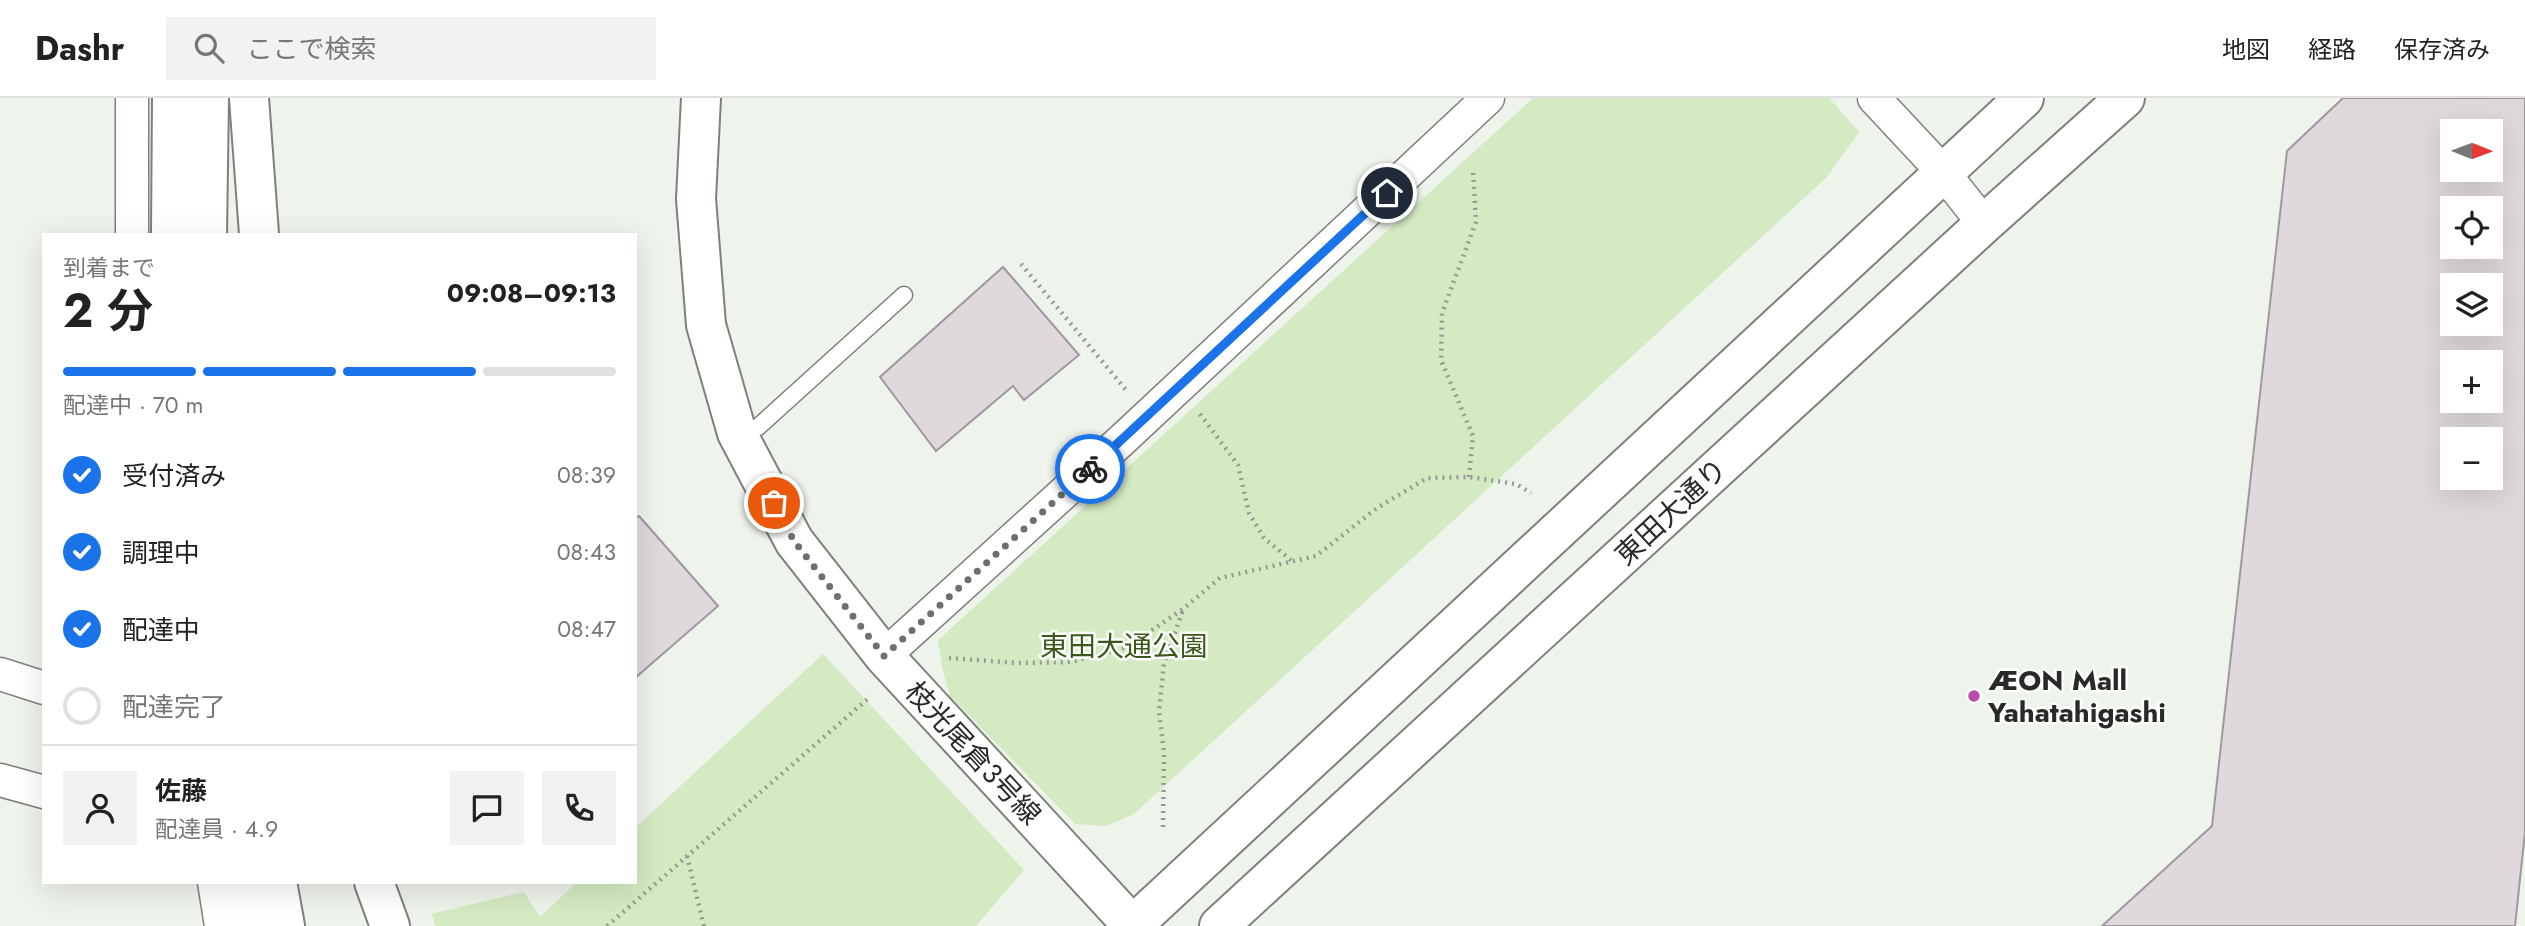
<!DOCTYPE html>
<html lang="ja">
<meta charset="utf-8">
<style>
body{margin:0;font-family:Jost,"Noto Sans JP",sans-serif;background:#f2f2f2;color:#222;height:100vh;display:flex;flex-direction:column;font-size:26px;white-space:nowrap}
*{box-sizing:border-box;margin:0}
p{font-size:23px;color:#767676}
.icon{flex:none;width:38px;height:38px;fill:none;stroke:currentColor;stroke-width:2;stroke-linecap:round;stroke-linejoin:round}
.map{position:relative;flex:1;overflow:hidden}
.side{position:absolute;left:42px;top:135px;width:595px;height:651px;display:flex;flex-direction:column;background:#fff;border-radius:0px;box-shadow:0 7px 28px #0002}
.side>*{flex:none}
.needle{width:46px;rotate:91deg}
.tools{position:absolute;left:2440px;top:21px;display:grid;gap:14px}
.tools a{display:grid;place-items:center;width:63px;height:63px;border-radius:0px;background:#fff;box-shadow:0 7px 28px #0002;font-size:35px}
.pin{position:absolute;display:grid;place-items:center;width:60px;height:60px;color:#fff;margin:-30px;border:4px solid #fff;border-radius:50%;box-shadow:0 2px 7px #0007}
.courier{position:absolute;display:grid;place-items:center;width:70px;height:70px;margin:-35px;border:5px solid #1a73e8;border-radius:50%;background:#fff;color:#222;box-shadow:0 2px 9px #0007}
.summary em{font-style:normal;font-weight:700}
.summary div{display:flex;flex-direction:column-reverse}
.summary{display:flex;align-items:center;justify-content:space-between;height:119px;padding:0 21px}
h1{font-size:46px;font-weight:700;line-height:52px}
.bar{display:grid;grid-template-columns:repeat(4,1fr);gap:10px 7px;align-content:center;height:84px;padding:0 21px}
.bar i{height:9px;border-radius:5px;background:#e0e0e0}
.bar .current{background:#1a73e8}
.bar p{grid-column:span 4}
.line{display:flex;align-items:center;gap:18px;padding:0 21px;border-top:2px solid #e0e0e0}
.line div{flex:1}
.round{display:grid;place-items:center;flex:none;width:74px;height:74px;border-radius:0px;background:#f2f2f2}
ol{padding:0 21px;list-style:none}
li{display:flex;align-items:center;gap:21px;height:77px}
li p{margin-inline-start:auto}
li .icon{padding:7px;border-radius:50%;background:#1a73e8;color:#fff;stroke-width:4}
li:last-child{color:#767676}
li i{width:38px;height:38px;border:4px solid #e0e0e0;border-radius:50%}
header{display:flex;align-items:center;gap:42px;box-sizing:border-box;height:98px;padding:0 35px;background:#fff;border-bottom:2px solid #e0e0e0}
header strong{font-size:33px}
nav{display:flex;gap:38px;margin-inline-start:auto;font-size:24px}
.search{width:490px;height:63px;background:#f2f2f2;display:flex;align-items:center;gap:18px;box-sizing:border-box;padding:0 24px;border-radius:0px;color:#767676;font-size:26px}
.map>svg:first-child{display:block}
.green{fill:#d4eac2}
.building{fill:#dfd8dd;stroke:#9f989e;stroke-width:2;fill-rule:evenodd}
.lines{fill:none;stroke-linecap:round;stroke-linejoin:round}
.service-casing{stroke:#7d817a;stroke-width:19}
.minor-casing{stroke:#7d817a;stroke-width:35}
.tertiary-casing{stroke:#7d817a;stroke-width:42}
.trunk-casing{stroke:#7d817a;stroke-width:42}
.path{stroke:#969994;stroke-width:4.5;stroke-dasharray:2 5;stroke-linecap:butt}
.service{stroke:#fff;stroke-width:16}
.minor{stroke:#fff;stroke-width:32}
.tertiary{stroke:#fff;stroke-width:38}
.trunk{stroke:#fff;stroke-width:38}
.done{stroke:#6d706c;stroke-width:7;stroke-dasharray:0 12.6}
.route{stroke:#1a73e8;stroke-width:9}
.poi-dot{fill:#ba4dac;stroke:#fdfffc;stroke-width:2.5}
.labels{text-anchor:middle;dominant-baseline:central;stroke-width:5;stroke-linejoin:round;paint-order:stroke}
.street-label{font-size:28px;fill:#282a27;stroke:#fdfffc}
.park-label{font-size:28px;fill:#3a581a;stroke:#fdfffc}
.poi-label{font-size:28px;font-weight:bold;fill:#282a27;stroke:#fdfffc;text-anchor:start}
</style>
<header>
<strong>Dashr</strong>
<div class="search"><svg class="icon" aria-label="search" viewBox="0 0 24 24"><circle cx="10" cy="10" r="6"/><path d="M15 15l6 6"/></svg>ここで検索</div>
<nav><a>地図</a><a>経路</a><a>保存済み</a></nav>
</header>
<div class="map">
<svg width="2525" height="828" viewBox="0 0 2525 828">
<rect width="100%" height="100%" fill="#eef3eb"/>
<g class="green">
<path d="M1533,0H1829L1859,34L1827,79L1134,716L1106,728L1075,726L950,598L942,570L938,542Z"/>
<path d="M823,556L1024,772L976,828H436L431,816L524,794L540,819L577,784H635V730Z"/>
</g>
<g class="building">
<path d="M2343,0H2525V734L2515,828H2102L2212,728L2287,53ZM2452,33H2490V72H2452ZM2452,110H2490V149H2452ZM2452,187H2490V226H2452ZM2452,264H2490V303H2452ZM2452,341H2490V380H2452Z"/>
<path d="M1003,169L1079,257L1024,302L1013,288L936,353L880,279Z"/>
<path d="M639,418L718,508L635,580V421Z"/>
</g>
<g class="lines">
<defs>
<path id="service" d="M737,335L758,329L904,197"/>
<g id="minor">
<path d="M1874,0L1943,74L1984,126"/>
<path d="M132,136V0"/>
<path d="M884,558L1122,342L1488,0"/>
<path d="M0,576L44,590"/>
<path d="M0,682L44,694"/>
<path d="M214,784L221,828"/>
</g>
<g id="tertiary">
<path d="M701,0L696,101L706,227L737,335L794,443L884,558L1133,828"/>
<path d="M1132,828L2024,0"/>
<path d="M1219,828L1984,126L2125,0"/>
</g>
<g id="trunk">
<path d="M249,0L259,136"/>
<path d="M171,136L172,0"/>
<path d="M207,136L209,0"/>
<path d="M241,784L249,828"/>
<path d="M277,784L285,828"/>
<path d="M374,784L390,828"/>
</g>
</defs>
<use href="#service" class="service-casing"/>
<use href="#minor" class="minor-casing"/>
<use href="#tertiary" class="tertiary-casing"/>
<use href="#trunk" class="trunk-casing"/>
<g class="path">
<path d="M1021,166L1126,292"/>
<path d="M1200,316L1238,367L1249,415L1264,440L1292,463"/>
<path d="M1469,379L1473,338L1441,262L1442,215L1476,124L1473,72"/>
<path d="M949,560L1018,565L1071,564L1127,549L1183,511L1220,480L1316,458L1377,410L1427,380L1469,379L1516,386L1531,395"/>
<path d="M1163,729L1164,654L1159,614L1164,565L1183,512"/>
<path d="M687,758L704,828"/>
<path d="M607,828L871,598"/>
</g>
<use href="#service" class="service"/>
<use href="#minor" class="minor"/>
<use href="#tertiary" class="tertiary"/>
<use href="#trunk" class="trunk"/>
</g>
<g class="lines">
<path class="done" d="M774,405L794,443L884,558L1090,371"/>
<path class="route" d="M1090,371L1387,95"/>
</g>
<circle class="poi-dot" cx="1974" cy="598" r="7"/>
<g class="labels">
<g class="street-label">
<text transform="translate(1671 414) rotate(-43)">東田大通り</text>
<text transform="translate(973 655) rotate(47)">枝光尾倉3号線</text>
</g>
<g class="park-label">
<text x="1124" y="548">東田大通公園</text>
</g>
<g class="poi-label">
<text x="1988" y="582">ÆON Mall<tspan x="1988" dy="32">Yahatahigashi</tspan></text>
</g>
</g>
</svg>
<div class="tools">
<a><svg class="needle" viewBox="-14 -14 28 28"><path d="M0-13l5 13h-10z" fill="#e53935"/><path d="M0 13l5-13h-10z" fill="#767676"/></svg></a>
<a><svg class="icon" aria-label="locate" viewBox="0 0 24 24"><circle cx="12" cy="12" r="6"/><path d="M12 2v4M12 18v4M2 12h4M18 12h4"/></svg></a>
<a><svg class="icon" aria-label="layers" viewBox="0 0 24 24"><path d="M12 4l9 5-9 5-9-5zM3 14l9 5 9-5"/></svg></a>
<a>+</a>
<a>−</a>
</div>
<div class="pin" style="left:774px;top:405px;background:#ea580c"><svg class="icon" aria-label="bag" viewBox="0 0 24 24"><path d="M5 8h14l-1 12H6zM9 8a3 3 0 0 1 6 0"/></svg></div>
<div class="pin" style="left:1387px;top:95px;background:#1f2937"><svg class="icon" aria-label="home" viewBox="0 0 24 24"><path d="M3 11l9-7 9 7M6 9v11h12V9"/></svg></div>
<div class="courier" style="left:1090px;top:371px"><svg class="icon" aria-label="bike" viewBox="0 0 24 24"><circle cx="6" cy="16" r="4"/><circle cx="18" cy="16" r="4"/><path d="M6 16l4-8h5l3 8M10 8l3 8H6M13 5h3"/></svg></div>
<section class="side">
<div class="summary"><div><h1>2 分</h1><p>到着まで</p></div><em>09:08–09:13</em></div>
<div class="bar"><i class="current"></i><i class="current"></i><i class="current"></i><i></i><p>配達中 · 70 m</p></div>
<ol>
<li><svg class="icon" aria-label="check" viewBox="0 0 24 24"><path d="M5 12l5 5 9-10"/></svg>受付済み<p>08:39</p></li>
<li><svg class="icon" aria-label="check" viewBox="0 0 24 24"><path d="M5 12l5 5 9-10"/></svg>調理中<p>08:43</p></li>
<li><svg class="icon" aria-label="check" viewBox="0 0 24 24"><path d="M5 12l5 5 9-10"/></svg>配達中<p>08:47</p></li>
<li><i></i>配達完了</li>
</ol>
<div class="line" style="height:126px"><a class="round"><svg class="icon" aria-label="person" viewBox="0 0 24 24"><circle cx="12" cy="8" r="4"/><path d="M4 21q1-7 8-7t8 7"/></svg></a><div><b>佐藤</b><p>配達員 · 4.9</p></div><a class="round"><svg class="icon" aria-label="chat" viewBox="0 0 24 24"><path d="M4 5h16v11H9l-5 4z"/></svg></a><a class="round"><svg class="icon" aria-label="phone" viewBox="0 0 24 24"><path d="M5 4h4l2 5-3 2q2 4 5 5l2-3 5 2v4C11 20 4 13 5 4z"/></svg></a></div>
</section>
</div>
